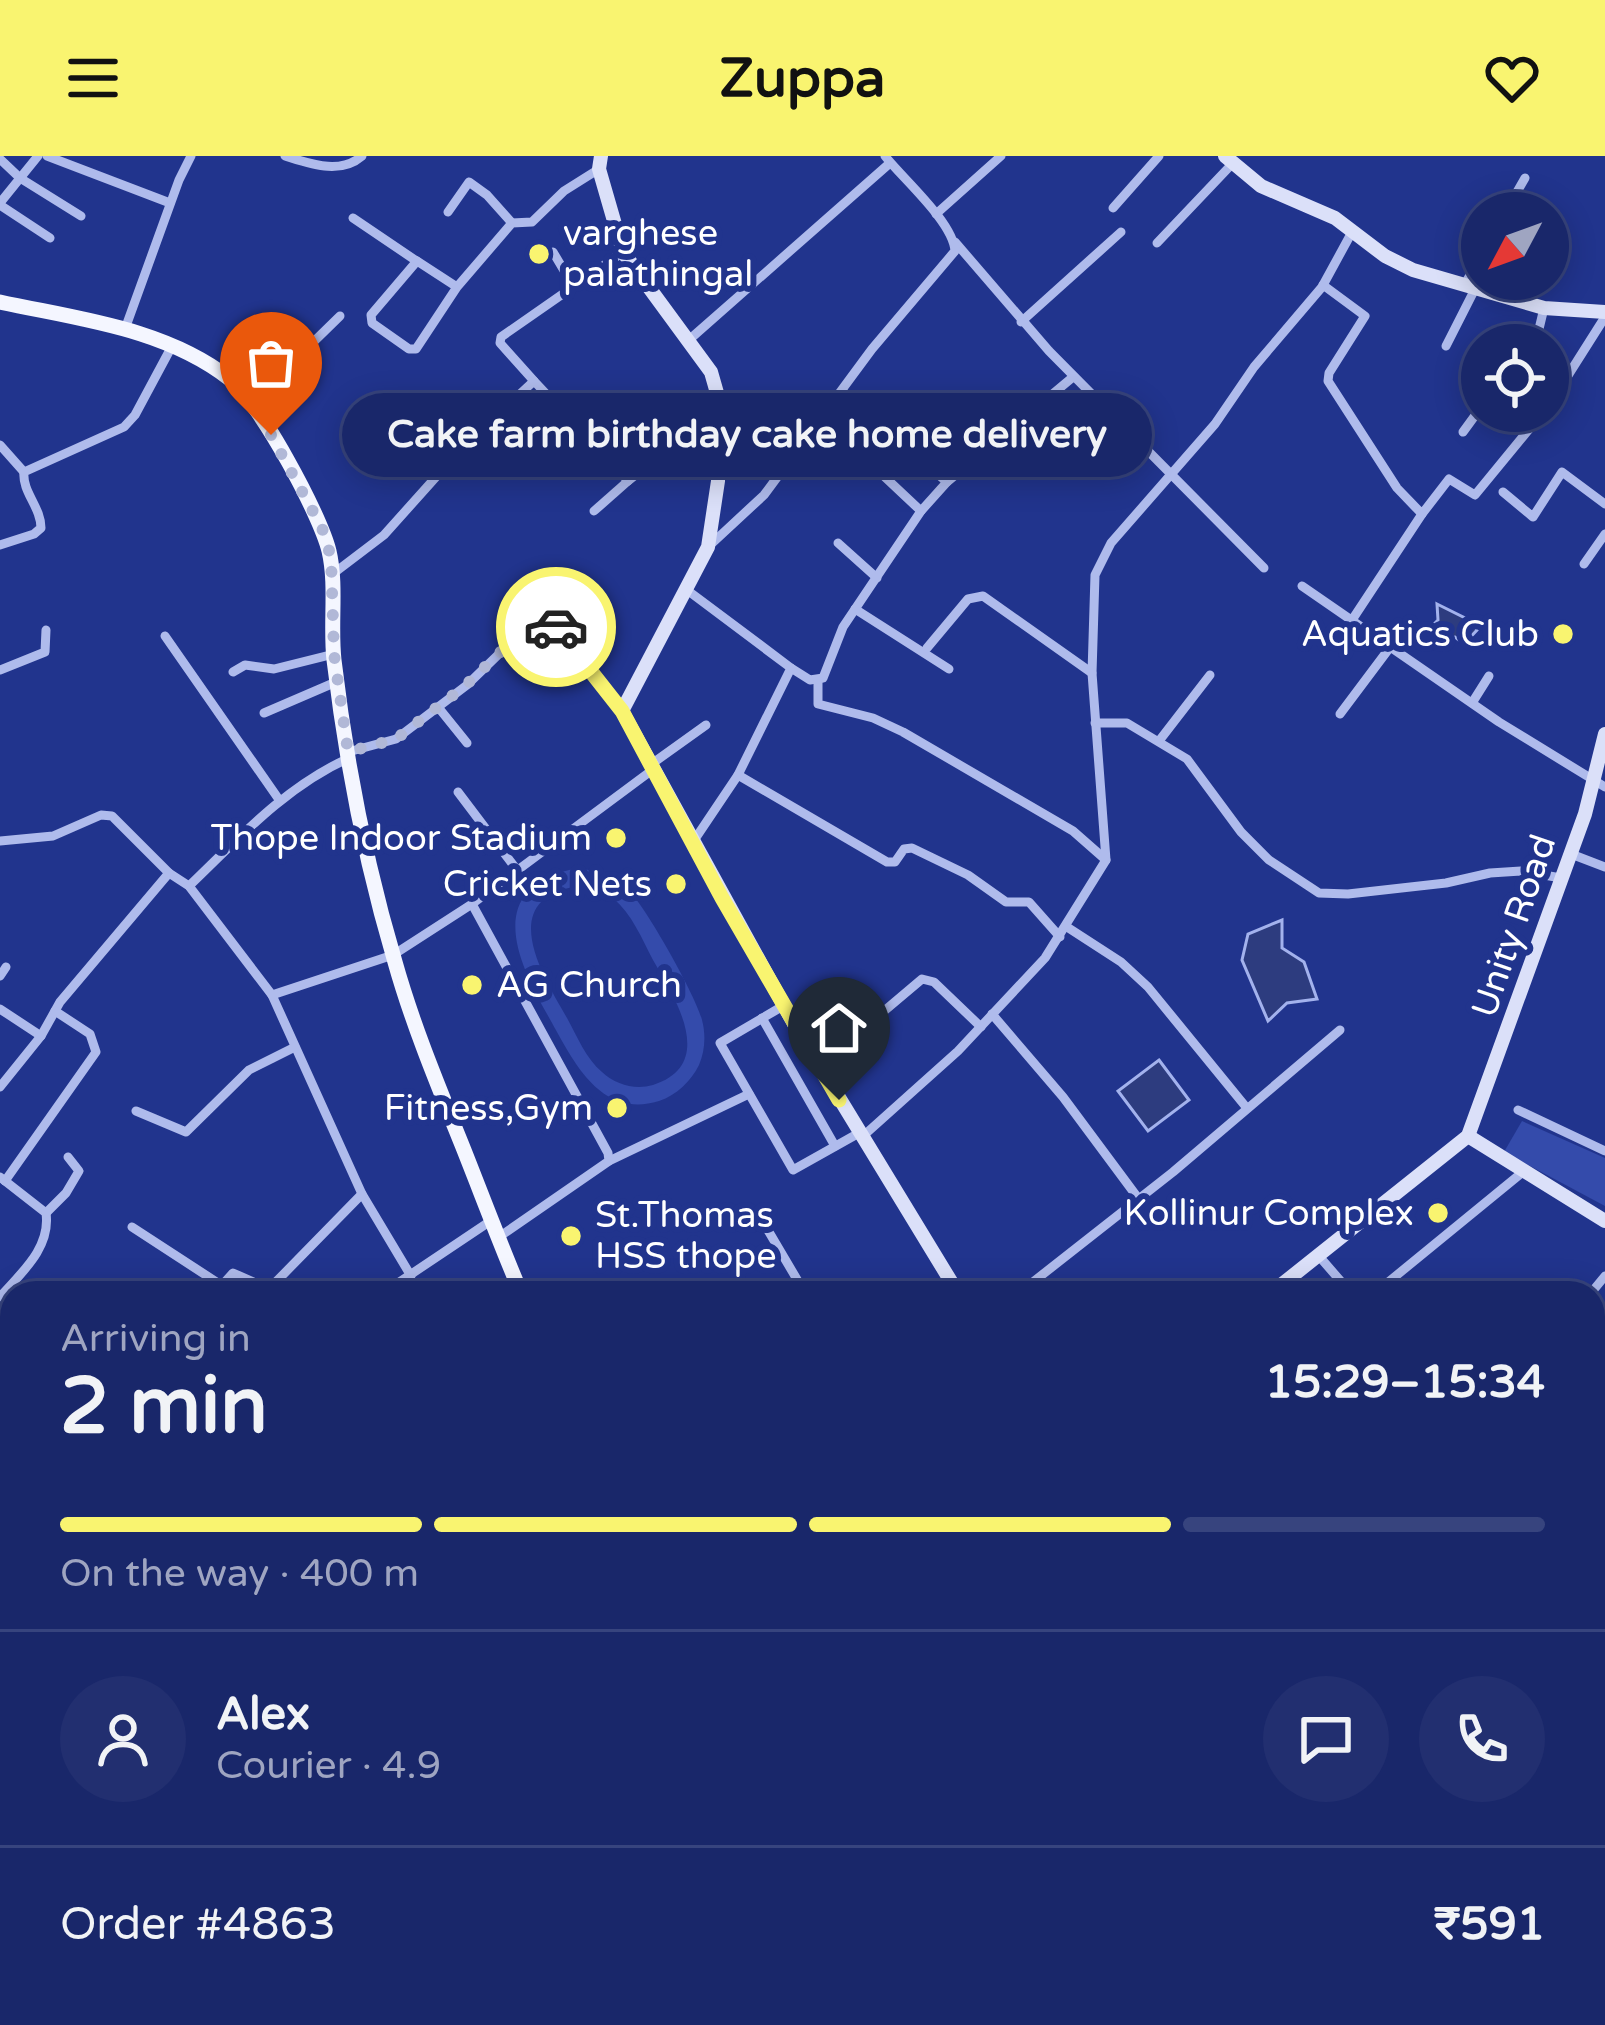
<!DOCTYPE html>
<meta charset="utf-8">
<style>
body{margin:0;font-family:"Varela Round",sans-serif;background:#222f70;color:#f1f3f6;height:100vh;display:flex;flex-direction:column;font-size:45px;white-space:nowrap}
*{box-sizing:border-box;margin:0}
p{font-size:39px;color:#9fa5c1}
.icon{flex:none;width:66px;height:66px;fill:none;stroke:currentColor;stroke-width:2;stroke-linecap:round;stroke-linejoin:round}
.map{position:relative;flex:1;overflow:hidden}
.panel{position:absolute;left:0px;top:1125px;width:1605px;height:744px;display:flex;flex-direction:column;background:#19276a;border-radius:36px 36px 0 0;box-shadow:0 6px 30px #0003,0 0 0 3px #37447e}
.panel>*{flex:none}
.needle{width:78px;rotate:229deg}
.buttons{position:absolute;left:1461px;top:36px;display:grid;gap:24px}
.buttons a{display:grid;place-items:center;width:108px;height:108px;border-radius:50%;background:#19276a;box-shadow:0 6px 30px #0003,0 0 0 3px #37447e;font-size:60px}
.pin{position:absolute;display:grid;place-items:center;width:102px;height:102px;color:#fff;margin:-123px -51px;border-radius:50% 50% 50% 0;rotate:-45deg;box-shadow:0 0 12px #0007}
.pin .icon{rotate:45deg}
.courier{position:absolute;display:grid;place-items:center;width:120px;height:120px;margin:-60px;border:9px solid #f9f470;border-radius:50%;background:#fff;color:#222;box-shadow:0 3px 15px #0007}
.bubble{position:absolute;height:84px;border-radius:42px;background:#19276a;box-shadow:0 6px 30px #0003,0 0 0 3px #37447e;font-size:39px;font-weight:700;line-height:84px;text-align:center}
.head em{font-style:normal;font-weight:700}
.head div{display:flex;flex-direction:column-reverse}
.head{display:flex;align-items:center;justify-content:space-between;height:204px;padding:0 60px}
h1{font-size:78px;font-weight:700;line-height:90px}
.bar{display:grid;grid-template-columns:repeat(4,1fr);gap:18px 12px;align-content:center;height:144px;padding:0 60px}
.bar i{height:15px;border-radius:9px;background:#37447e}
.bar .active{background:#f9f470}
.bar p{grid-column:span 4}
.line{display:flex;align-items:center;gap:30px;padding:0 60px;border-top:3px solid #37447e}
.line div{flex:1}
.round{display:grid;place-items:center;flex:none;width:126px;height:126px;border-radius:63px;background:#222f70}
header{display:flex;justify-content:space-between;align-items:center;height:156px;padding:0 60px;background:#f9f470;color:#111;font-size:54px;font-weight:700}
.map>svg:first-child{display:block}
.green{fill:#344bab;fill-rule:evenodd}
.water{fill:#2d3c7f;stroke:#a3b2ed;stroke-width:3}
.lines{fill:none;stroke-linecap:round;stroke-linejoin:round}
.street{stroke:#afbbec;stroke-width:9}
.secondary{stroke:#dbe0f9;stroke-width:14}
.primary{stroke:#f4f6ff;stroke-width:15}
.done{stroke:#b1b8d7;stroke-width:12;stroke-dasharray:0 21.6}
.route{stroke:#f9f470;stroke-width:15}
.poi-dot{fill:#f9f470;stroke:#21348d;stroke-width:4.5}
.labels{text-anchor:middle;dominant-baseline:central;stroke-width:12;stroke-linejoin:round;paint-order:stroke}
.poi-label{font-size:36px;fill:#fff;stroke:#21348d;text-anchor:end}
.street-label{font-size:36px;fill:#fff;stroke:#21348d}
</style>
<header><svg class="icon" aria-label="menu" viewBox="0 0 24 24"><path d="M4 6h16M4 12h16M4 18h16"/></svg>Zuppa<svg class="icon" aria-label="heart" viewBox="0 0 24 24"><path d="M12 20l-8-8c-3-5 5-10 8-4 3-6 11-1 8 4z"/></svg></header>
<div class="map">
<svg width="1605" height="1869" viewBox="0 0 1605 1869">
<rect width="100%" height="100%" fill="#21348d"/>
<g class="green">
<path d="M573,713C592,713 609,717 624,729C643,745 696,840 702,864C706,879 705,895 699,909C691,925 677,939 659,945C598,964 571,900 547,858C517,804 484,733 573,713ZM579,730C592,731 603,734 613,742C632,758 642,783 653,804C673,839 719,908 653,929C635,934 616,929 602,916C586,903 577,880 567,862C543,820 494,742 579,730Z"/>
<path d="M1522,965L1605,1002V1050L1504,996Z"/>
</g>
<g class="water">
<path d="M1437,448L1471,465L1477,474L1464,488L1455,481L1441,483L1431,471L1438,464Z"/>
<path d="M1282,764V792L1304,806L1317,843L1287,847L1268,865L1242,804L1248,778Z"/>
<path d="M1159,904L1189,944L1148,975L1118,935Z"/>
</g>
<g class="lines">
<g class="street">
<path d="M47,0L170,47"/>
<path d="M285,0C311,8 340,19 362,0"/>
<path d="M0,3L20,22L81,60"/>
<path d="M0,47L38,0"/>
<path d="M0,49L50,82"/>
<path d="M1113,52L1159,0"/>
<path d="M448,56L469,26L487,39L512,67"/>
<path d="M1505,57L1525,22"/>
<path d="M936,58L1001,0"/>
<path d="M353,62L418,106"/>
<path d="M955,86L1049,195L1264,412"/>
<path d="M1157,87L1233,7"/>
<path d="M553,96L572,128"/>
<path d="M1465,128L1482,98"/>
<path d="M1323,129L1365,160L1329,217L1328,225L1397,332L1422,358L1449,323L1475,339L1544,255"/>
<path d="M457,131L417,105L371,159L372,167L409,193H416L457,131L512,67L532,66L564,35L599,13"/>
<path d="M1021,166L1121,76"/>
<path d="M125,173L179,24L191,0"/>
<path d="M690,183L890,7"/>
<path d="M1528,189L1539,173L1544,152"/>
<path d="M1446,190L1476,131"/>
<path d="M534,225L500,187L501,181L623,96"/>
<path d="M842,235L947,326"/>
<path d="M251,247L340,160"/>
<path d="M1548,251L1605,161"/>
<path d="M821,261L921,355"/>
<path d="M1463,276L1482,250"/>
<path d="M0,289L24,316"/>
<path d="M1503,336L1533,361L1562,316L1605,348"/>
<path d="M594,355L628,325"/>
<path d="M838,387L877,422"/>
<path d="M0,389L34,378L41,372C41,351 22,336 24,316L124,271L135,259L172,190"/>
<path d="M708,391L764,339L872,193L955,95C953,66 903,23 885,0"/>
<path d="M1584,408L1605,378"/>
<path d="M334,417L384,379L461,293L534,225L628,325L721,251"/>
<path d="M1302,430L1499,566L1605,631"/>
<path d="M687,434L791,512L738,619L693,686"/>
<path d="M855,453L949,513"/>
<path d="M1352,464L1422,358"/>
<path d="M165,480L280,645"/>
<path d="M927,492L968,443L983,440L1092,517"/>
<path d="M791,512L810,524L823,522L843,471L921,355L947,326L1073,221"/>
<path d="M0,514L45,496L46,474"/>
<path d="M233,516L245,509L274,513L334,498"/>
<path d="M818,525V548L873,562L903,576L1073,675L1106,704"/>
<path d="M1472,547L1489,520"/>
<path d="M438,551L467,587"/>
<path d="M264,557L336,526"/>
<path d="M1340,558L1391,490"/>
<path d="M1095,567H1127L1187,603L1241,676L1269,704L1319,737L1348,738L1446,727L1490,717L1521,715L1561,722"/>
<path d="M1159,585L1210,519"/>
<path d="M348,596L396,583L467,529L536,462L542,461L559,474L622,555"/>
<path d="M653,607L706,569"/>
<path d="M738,619L887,706H895L904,693L912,692L968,719L1006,746H1029L1060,781"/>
<path d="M458,636L517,714"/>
<path d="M0,685L53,680L101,659L112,660L169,717L189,730L272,839L362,1038L411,1120"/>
<path d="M1571,698L1605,711"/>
<path d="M189,730C239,682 285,631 349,602"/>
<path d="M472,748L608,997L609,1005L499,1081"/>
<path d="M1067,771L1121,806L1148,831L1246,951"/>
<path d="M0,820L6,811"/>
<path d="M272,839L393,799L472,748L655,612"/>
<path d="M783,850L720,887L793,1014L859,977"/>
<path d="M0,853L41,880"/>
<path d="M992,858L1063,941L1138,1042"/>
<path d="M762,862L835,990"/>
<path d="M819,910L922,823L934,826L981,871"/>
<path d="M0,931L41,880L60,846L169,717"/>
<path d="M1518,954L1605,995"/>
<path d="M136,955L186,976L249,914L295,891"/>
<path d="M862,981L958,895L1045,802L1106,704L1092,517L1095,419L1111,387L1215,268L1254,211L1322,131L1352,76"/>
<path d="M609,1005L749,938"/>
<path d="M0,1021L46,1057C51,1092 21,1117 0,1141"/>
<path d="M5,1025L96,896L90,878L55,855"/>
<path d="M46,1057L66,1037L79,1015L68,1001"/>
<path d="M759,1059L805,1137"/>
<path d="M132,1071L221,1129"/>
<path d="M1318,1099L1351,1137"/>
<path d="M116,1132L122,1137"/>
<path d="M215,1137L233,1117L269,1133L362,1038"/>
<path d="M383,1137L492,1064"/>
<path d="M1019,1137L1173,1016L1340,874"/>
<path d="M1375,1137L1524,1015"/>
<path d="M1591,1137L1605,1120"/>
<path d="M0,1269L12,1278"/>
<path d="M1593,1301L1605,1288"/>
<path d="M1593,1342L1605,1346"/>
<path d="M8,1348L12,1343"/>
<path d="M1593,1457L1605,1466"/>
<path d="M0,1584L8,1568L2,1539L12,1523"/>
<path d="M0,1786L12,1770"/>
<path d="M1258,1857L1269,1869"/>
<path d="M595,1869L610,1857"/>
<path d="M845,1869L856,1857"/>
<path d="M1197,1869L1207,1857"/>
</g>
<g class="secondary">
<path d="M601,0L599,13L623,96L711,216L721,251L718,325L708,391L622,555L793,866L958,1137"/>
<path d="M1225,0L1261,30L1335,62L1385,100L1413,114L1544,152L1605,156"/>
<path d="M1468,980L1605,1065"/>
<path d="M1271,1137L1468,980L1585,658L1605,578"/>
<path d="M1593,1608L1605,1613"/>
<path d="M0,1637L12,1642"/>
<path d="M439,1857L453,1869"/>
<path d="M868,1857L879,1869"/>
</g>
<g class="primary">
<path d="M0,146C78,163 165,172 230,223C260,247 320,358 329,395C337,429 330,469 334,504C346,606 366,708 395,806C413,870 439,932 464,994C483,1042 501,1090 521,1137"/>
<path d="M1593,1747L1605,1749"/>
<path d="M361,1869L377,1857"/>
</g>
</g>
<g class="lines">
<path class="done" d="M271,279L322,372L331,401L334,498L348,596L396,583L466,529L536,462L549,464L556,471"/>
<path class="route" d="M556,471L622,555L722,742L839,944"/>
</g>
<g class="poi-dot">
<circle cx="539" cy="98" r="12"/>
<circle cx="1563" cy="478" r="12"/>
<circle cx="616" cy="682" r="12"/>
<circle cx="676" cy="728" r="12"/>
<circle cx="472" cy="829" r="12"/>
<circle cx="617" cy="952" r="12"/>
<circle cx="1438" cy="1057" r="12"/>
<circle cx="571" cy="1080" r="12"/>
</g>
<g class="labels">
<g class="poi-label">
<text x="563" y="77" text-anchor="start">varghese<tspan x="563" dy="41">palathingal</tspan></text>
<text x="1539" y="478">Aquatics Club</text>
<text x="592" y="682">Thope Indoor Stadium</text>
<text x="652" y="728">Cricket Nets</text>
<text x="496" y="829" text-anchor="start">AG Church</text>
<text x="593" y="952">Fitness,Gym</text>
<text x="1414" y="1057">Kollinur Complex</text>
<text x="595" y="1059" text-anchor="start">St.Thomas<tspan x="595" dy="41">HSS thope</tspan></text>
</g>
<g class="street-label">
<text transform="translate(1514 770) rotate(-71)">Unity Road</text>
</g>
</g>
</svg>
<div class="buttons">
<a><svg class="needle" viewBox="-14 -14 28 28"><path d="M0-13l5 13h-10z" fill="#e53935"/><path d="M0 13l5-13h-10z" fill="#9fa5c1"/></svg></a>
<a><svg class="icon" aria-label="locate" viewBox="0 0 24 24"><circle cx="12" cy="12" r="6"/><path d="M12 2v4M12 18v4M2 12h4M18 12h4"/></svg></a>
</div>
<div class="pin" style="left:271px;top:279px;background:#ea580c"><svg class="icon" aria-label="bag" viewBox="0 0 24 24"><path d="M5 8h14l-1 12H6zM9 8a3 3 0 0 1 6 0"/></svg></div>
<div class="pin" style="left:839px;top:944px;background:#1f2937"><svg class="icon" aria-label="home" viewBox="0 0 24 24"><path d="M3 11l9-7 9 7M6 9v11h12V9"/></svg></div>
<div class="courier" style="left:556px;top:471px"><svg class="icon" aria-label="car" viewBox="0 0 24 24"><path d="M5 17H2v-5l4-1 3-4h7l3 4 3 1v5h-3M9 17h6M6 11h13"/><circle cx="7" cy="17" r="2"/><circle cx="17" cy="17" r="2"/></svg></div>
<div class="bubble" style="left:342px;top:237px;width:810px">Cake farm birthday cake home delivery</div>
<section class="panel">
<div class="head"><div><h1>2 min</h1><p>Arriving in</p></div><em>15:29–15:34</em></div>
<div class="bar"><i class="active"></i><i class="active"></i><i class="active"></i><i></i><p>On the way · 400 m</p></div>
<div class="line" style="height:216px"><a class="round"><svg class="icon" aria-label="person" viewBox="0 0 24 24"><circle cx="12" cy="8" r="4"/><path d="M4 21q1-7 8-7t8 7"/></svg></a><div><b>Alex</b><p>Courier · 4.9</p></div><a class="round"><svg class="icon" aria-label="chat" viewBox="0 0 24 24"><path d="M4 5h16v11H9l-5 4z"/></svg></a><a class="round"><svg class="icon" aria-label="phone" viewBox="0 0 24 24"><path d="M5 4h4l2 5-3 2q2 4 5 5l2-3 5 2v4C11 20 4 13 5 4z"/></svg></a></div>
<div class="line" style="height:156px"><div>Order #4863</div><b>₹591</b></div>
</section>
</div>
